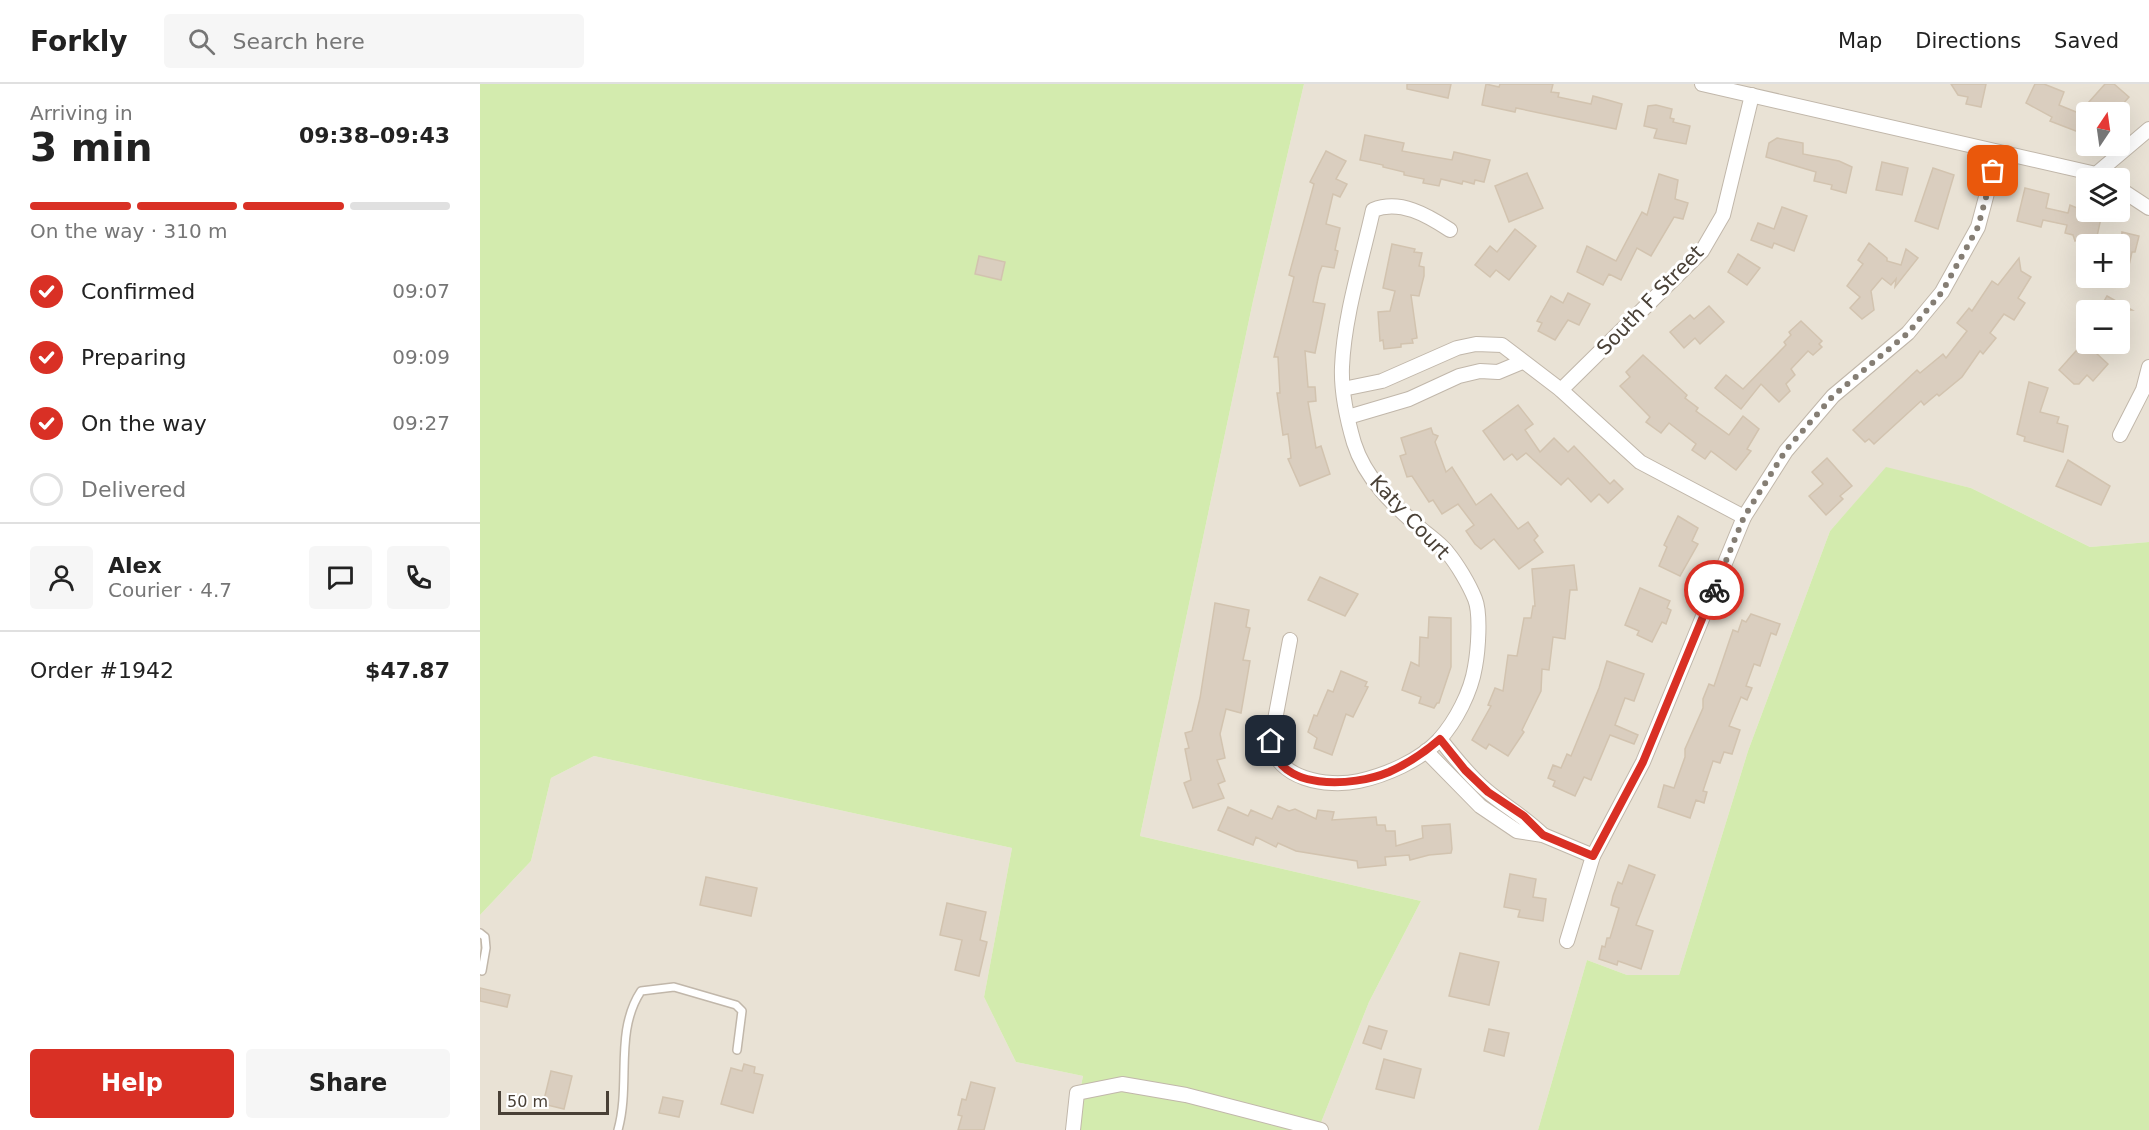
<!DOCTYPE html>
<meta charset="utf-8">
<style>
body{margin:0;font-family:"DejaVu Sans",sans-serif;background:#f6f6f6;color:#222;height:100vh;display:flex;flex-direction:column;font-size:22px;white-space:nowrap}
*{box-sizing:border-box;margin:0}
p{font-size:20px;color:#767676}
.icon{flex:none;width:33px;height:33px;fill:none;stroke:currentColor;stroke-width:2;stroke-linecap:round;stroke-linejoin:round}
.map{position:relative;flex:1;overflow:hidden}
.panel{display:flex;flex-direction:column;background:#fff;width:480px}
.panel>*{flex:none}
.needle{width:39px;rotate:13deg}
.fabs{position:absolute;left:1596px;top:18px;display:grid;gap:12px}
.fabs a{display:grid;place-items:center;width:54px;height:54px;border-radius:6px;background:#fff;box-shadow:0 6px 24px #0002;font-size:30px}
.scale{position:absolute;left:18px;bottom:15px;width:111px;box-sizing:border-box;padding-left:6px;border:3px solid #494036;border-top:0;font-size:16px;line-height:21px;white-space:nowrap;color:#494036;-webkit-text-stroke:4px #fff;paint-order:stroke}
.pin{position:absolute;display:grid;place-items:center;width:51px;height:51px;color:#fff;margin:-26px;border-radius:12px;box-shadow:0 3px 9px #0006}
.courier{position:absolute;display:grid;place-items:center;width:60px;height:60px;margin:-30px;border:4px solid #d93025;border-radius:50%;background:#fff;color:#222;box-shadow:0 2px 8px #0007}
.headline em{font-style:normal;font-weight:800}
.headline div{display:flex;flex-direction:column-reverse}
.headline{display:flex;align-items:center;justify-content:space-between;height:102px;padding:0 30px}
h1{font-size:39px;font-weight:800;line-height:45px}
.bar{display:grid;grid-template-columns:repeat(4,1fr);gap:9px 6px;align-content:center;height:72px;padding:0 30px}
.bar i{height:8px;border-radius:4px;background:#e0e0e0}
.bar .selected{background:#d93025}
.bar p{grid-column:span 4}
.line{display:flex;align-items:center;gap:15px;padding:0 30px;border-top:2px solid #e0e0e0}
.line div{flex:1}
.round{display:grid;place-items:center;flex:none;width:63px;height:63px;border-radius:6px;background:#f6f6f6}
ol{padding:0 30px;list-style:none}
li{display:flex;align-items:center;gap:18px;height:66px}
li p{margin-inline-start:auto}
li .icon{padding:6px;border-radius:50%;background:#d93025;color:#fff;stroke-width:4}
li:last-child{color:#767676}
li i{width:33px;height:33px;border:3px solid #e0e0e0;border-radius:50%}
.cta{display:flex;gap:12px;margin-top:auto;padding:12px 30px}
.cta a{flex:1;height:69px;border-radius:6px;background:#d93025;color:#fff;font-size:24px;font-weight:800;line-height:69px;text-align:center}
.cta a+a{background:#f6f6f6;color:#222}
header{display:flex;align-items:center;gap:36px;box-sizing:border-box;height:84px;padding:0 30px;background:#fff;border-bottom:2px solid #e0e0e0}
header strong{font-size:28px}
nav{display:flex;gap:33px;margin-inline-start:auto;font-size:21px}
.search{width:420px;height:54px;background:#f6f6f6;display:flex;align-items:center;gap:15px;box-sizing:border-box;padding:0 21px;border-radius:6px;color:#767676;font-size:22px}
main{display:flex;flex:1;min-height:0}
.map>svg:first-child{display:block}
.residential{fill:#e9e2d5;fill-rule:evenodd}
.green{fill:#d3ebae}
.building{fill:#dacebf;stroke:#d2c3af;stroke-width:1.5}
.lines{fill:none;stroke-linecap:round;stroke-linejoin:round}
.service-casing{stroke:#c1b7aa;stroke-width:10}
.minor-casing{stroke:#c1b7aa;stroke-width:16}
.service{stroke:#fff;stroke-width:7}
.minor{stroke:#fff;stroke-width:14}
.done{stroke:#857e74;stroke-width:6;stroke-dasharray:0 10.8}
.route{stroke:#d93025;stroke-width:8}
.labels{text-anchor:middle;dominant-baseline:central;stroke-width:6;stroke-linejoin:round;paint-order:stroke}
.street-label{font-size:20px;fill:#494036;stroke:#fff}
</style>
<header>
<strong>Forkly</strong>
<div class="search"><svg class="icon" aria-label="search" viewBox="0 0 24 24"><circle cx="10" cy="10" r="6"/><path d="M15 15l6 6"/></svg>Search here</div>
<nav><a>Map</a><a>Directions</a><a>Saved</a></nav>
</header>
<main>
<section class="panel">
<div class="headline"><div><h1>3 min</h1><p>Arriving in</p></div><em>09:38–09:43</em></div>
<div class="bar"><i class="selected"></i><i class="selected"></i><i class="selected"></i><i></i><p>On the way · 310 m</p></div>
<ol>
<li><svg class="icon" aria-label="check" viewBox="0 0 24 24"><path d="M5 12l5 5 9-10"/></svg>Confirmed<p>09:07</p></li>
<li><svg class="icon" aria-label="check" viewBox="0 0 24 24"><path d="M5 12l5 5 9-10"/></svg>Preparing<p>09:09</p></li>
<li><svg class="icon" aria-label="check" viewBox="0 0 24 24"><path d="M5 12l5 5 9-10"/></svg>On the way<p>09:27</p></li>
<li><i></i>Delivered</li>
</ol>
<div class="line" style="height:108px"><a class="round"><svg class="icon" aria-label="person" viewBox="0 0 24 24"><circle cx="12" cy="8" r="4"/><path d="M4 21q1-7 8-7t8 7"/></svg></a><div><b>Alex</b><p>Courier · 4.7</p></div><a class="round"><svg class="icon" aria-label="chat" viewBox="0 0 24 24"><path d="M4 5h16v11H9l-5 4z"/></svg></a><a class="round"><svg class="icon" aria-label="phone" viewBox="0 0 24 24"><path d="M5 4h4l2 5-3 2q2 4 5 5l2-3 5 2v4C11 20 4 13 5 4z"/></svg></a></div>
<div class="line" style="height:78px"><div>Order #1942</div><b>$47.87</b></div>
<div class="cta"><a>Help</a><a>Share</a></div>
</section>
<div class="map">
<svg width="1669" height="1046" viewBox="0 0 1669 1046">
<rect width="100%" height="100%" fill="#f5f0e8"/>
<g class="residential">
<path d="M824,0H1669V458L1610,463L1491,404L1406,384L1350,447L1268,667L1199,891H1147L1107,876L1058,1046H838L889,918L941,817L660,752L773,217ZM1606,28H1640V62H1606ZM1606,94H1640V128H1606ZM1606,160H1640V194H1606ZM1606,226H1640V260H1606Z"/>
<path d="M114,672L532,764L504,913L536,978L603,992L592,1046H0V831L51,777L71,694Z"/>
</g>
<g class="green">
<path d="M0,0H824L773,217L660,752L941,817L889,918L838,1046H592L603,992L536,978L504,913L532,764L114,672L71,694L51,777L0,831Z"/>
<path d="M1406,383L1491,404L1610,463L1669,458V1046H1058L1107,876L1147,891H1199L1268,667L1350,447Z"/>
</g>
<g class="building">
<path d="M927,0H971L968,14L927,5Z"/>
<path d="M1006,0L1019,3L1020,0H1073L1071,8L1079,9L1078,13L1111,20L1113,12L1128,16L1142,20L1136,45L1036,24L1035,28L1002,21Z"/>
<path d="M1471,0H1506L1501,23L1486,20L1488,13L1478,11Z"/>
<path d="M1555,0H1564L1584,8L1579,21L1606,32V51L1570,37L1572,33L1546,19Z"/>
<path d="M1625,0H1634L1649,13L1641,22L1647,28H1600Z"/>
<path d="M1176,21L1192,25L1190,34L1194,35L1193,38L1210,42L1206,60L1174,54L1177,45L1164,42L1168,22Z"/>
<path d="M885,51L924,59L922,67L949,72L972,76L974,68L1010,76L1004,98L995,96L994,100L983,97L982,100L961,95L959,102L943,99L944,95L924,91V88L903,83V81L880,76Z"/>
<path d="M1297,54L1323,59V70L1359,77L1372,83L1366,109L1351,105L1352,101L1334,97L1336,88L1286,73L1289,59Z"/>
<path d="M846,67L866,77L856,95L867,100L860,113L853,110L846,140L860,144L855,166L858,167L854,184L842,182L839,190L833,218L845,220L840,245L835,269L825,267L828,303H835L836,317L828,318L836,364L841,362L850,390L820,402L808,375L811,374L808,350L803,351L797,309H800L798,273H794L814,193L809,191L834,100L830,98Z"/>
<path d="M1402,78L1428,84L1422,111L1396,106Z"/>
<path d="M1453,84L1474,91L1458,145L1435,137Z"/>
<path d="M1047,89L1063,124L1029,138L1015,102Z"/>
<path d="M1179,90L1198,96L1195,115L1208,119L1203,135L1194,133L1171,172L1157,164L1141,196L1129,190L1123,201L1097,188L1107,162L1136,177L1162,128L1167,131Z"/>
<path d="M1545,104L1569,110L1566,124L1588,129L1590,121L1621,134L1616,157L1601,153L1595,157L1593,151L1585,149L1587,141L1563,136L1561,143L1537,137Z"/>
<path d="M1302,123L1327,132L1314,167L1294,159L1292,164L1271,156L1278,139L1294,145Z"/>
<path d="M1035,145L1056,162L1029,196L1016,186L1010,193L995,181L1010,162L1017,168Z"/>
<path d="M1642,148L1659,152L1655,168H1652L1645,199H1640Z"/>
<path d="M1389,159L1407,174V177L1421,181L1426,165L1438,174L1415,203L1416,195L1411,201L1402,194L1391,207L1394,226L1382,235L1370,224L1380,213L1367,202L1383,180L1378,176Z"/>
<path d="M912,160L935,165L934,168L942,169L939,182L944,183V192L939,212L931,211L937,254L932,255L933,259L921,260V263L904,265L903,256L900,257L898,228L910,227L915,207L903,204Z"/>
<path d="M1258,170L1280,184L1267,201L1248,188Z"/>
<path d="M499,172L525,178L521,196L495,190Z"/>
<path d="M1539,174L1541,187L1551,193L1538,214L1545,219L1534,236L1524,230L1510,249L1516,254L1503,270L1500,267L1482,293L1459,312L1457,310L1444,321L1441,317L1394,360L1389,355L1385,358L1373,346L1437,286L1440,289L1463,270L1466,274L1487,247L1477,239L1489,224L1492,227L1512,197L1518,201Z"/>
<path d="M1088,209L1110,220L1099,241L1088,236L1075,256L1058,247L1062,239L1057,237L1071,212L1083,219Z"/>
<path d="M1627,212L1652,226H1619Z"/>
<path d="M1229,222L1244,238L1220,260L1215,254L1204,264L1190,248L1210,231L1214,235Z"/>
<path d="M1321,237L1342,257L1339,260L1342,263L1333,271L1328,267L1311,285L1315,291L1306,300L1310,307L1299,318L1281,300L1261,325L1235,304L1246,291L1263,305L1306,261L1304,258L1311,251L1309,248Z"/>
<path d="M1604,258L1628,280L1613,297L1607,291L1599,300H1594L1579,286Z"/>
<path d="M1163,271L1207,311L1205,314L1218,324L1216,327L1249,351L1263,332L1279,345L1267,365L1271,367L1256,386L1231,367L1225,375L1212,366L1216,360L1189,339L1181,349L1166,338L1170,333L1140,302L1150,293L1146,288Z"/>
<path d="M1549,298L1568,304L1560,328L1579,333L1577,339L1588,342L1583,368L1544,357L1545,353L1537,350Z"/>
<path d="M1038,321L1053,340L1045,346L1060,368L1074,354L1088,368L1094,362L1130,400L1134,396L1143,405L1128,419L1119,410L1111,418L1088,394L1081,401L1046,369L1037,376L1032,370L1024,376L1003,347Z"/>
<path d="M951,344L953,350L958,352L955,358L966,388L972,383L996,421L1011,410L1038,445L1048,438L1058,452L1054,456L1063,468L1039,485L1014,455L1001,465L995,460L986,447L994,441L978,420L962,430L953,416L949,418L932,392L927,393L920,372L926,370L921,354Z"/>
<path d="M1347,374L1372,402L1360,412L1363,415L1346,431L1329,412L1343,400L1332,388Z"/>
<path d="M1588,376L1630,402L1621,421L1576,402Z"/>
<path d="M1198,432L1218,444L1212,457L1218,460L1200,492L1179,482L1187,463L1184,461Z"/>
<path d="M1094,481L1097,506H1090L1085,555L1073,553L1069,586L1062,585L1061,607L1042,646L1044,648L1028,672L1009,660L1006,665L992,656L1011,622L1008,621L1015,604L1023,607L1028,571L1037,572L1044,534H1051L1053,522H1055L1052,485Z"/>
<path d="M840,493L878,510L865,532L828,516Z"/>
<path d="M1160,504L1190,517L1187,524L1191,526L1186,540L1182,538L1172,558L1157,551L1159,547L1145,541Z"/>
<path d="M735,519L769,526L766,543L770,544L763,576L770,577L761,629L746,625L740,650L745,674L737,676L745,697L738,700L744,714L713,724L704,699L711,696L705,665L709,664L705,649L712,647L720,614Z"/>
<path d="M1271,530L1300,540L1296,551L1291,549L1280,582L1274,580L1266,602L1272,604L1267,616L1261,613L1249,642L1260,646L1252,670L1244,668L1240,679L1233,677L1223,707L1227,708L1224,719L1216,716L1210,734L1178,723L1184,701L1194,704L1205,673V665L1223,624V615L1229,600L1234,602L1253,546L1258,548L1262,536L1266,538Z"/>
<path d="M949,533L971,534V583L959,619H957L954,624L939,619L941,613L922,606L931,578L939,582L940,553L948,554Z"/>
<path d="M1127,577L1164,590L1154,617L1145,614L1135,641L1158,651L1154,660L1130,651L1111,696L1104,693L1095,712L1073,702L1075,697L1068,694L1073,681L1081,684L1087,670L1091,672L1119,604Z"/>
<path d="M861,587L887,598L885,602L888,603L873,633L866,630L852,671L834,664L837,654L828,648L834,631L837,632L848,606L853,608Z"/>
<path d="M798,722L809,727L815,725L836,735L838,726L854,728L852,736L896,733L897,741H905L906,747H915L916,762L943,754L942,742L970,740L972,765L971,769L949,771L930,776L929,771L905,773L906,781L878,784L877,777L816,767L798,759L796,763L776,753L773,761L738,746L748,723L768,732L771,726L792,735Z"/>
<path d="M1149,781L1175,791L1156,841L1173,847L1161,885L1138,877L1137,881L1119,875L1122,862L1125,863L1127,854H1130L1139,824L1131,821L1133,812L1138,798L1142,800Z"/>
<path d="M1030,790L1056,795L1053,813L1066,815L1063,837L1038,833L1040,826L1024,823Z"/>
<path d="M226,793L277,804L271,832L220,821Z"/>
<path d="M467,819L506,828L500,856L507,858L499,892L475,886L482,856L460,851Z"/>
<path d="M980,869L1019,878L1009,921L969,912Z"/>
<path d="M0,904L30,911L27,923L0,917Z"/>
<path d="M889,942L907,947L901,965L883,959Z"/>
<path d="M1009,945L1029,949L1024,972L1004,967Z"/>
<path d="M904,975L941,985L934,1014L896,1005Z"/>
<path d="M264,980L275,983L274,989L283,991L273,1029L241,1020L251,984L262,987Z"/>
<path d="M71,987L92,992L84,1025L63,1020Z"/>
<path d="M491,998L515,1004L504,1046H478L482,1032L478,1031L482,1015L486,1016Z"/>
<path d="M183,1013L203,1017L199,1033L179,1029Z"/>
</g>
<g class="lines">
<defs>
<g id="service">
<path d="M0,849L5,853L6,864L2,887"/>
<path d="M138,1046C151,999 134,948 161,907L194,903L256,921L262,927L257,966"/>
</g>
<g id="minor">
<path d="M1222,0L1616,90L1623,94"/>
<path d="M1616,90L1669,45"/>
<path d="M1640,105L1669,124"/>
<path d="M863,305L902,297L977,264L996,260L1022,261L1081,306L1160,378L1264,433"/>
<path d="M1081,306L1222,167L1243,131L1272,11"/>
<path d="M868,333L929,315L979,292L1000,287L1018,288L1042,278"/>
<path d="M1640,351L1663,306L1669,283"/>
<path d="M810,556L791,657C795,695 847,704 879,697C906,691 939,677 959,656C976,637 991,608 995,583C998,567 1001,530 995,515C989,500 977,480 967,468C960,459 949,452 940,444C913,421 885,394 874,359C867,335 861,307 862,283C864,232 882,176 893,126C920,115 947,131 970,146"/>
<path d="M960,655C974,673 989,692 1007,707C1026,723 1045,733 1063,751"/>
<path d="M946,667L1000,722L1037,747L1063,751L1113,772"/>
<path d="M1087,857L1113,772L1163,678L1264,433L1306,367L1353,312L1428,249L1462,208L1498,143L1518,68"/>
<path d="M593,1046L597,1009L642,1000L706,1011L841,1046"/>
</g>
</defs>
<use href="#service" class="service-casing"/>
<use href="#minor" class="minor-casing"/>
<use href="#service" class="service"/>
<use href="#minor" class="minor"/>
</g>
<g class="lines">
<path class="done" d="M1234,506L1264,433L1306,366L1353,312L1428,249L1462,208L1498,143L1513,87"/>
<path class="route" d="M791,657C797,708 873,703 909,688C927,680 945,668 960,655L985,686L1008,708L1044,732L1063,751L1113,772L1163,678L1234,506"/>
</g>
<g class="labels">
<g class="street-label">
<text transform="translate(1170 216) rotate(-46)">South F Street</text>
<text transform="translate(930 433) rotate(47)">Katy Court</text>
</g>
</g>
</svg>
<div class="fabs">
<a><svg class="needle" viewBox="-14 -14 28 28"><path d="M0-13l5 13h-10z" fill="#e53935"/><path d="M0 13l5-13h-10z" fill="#767676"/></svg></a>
<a><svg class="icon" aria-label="layers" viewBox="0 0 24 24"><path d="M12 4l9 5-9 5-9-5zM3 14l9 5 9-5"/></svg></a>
<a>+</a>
<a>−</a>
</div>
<div class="scale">50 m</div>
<div class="pin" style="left:1513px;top:87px;background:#ea580c"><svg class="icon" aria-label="bag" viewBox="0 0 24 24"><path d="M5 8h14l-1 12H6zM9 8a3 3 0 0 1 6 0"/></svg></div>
<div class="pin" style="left:791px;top:657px;background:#1f2937"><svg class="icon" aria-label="home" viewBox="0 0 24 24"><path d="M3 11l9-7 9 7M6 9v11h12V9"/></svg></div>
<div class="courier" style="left:1234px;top:506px"><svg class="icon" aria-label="bike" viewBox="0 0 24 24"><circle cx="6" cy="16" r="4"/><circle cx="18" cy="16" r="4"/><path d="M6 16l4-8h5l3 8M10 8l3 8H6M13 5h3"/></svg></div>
</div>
</main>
